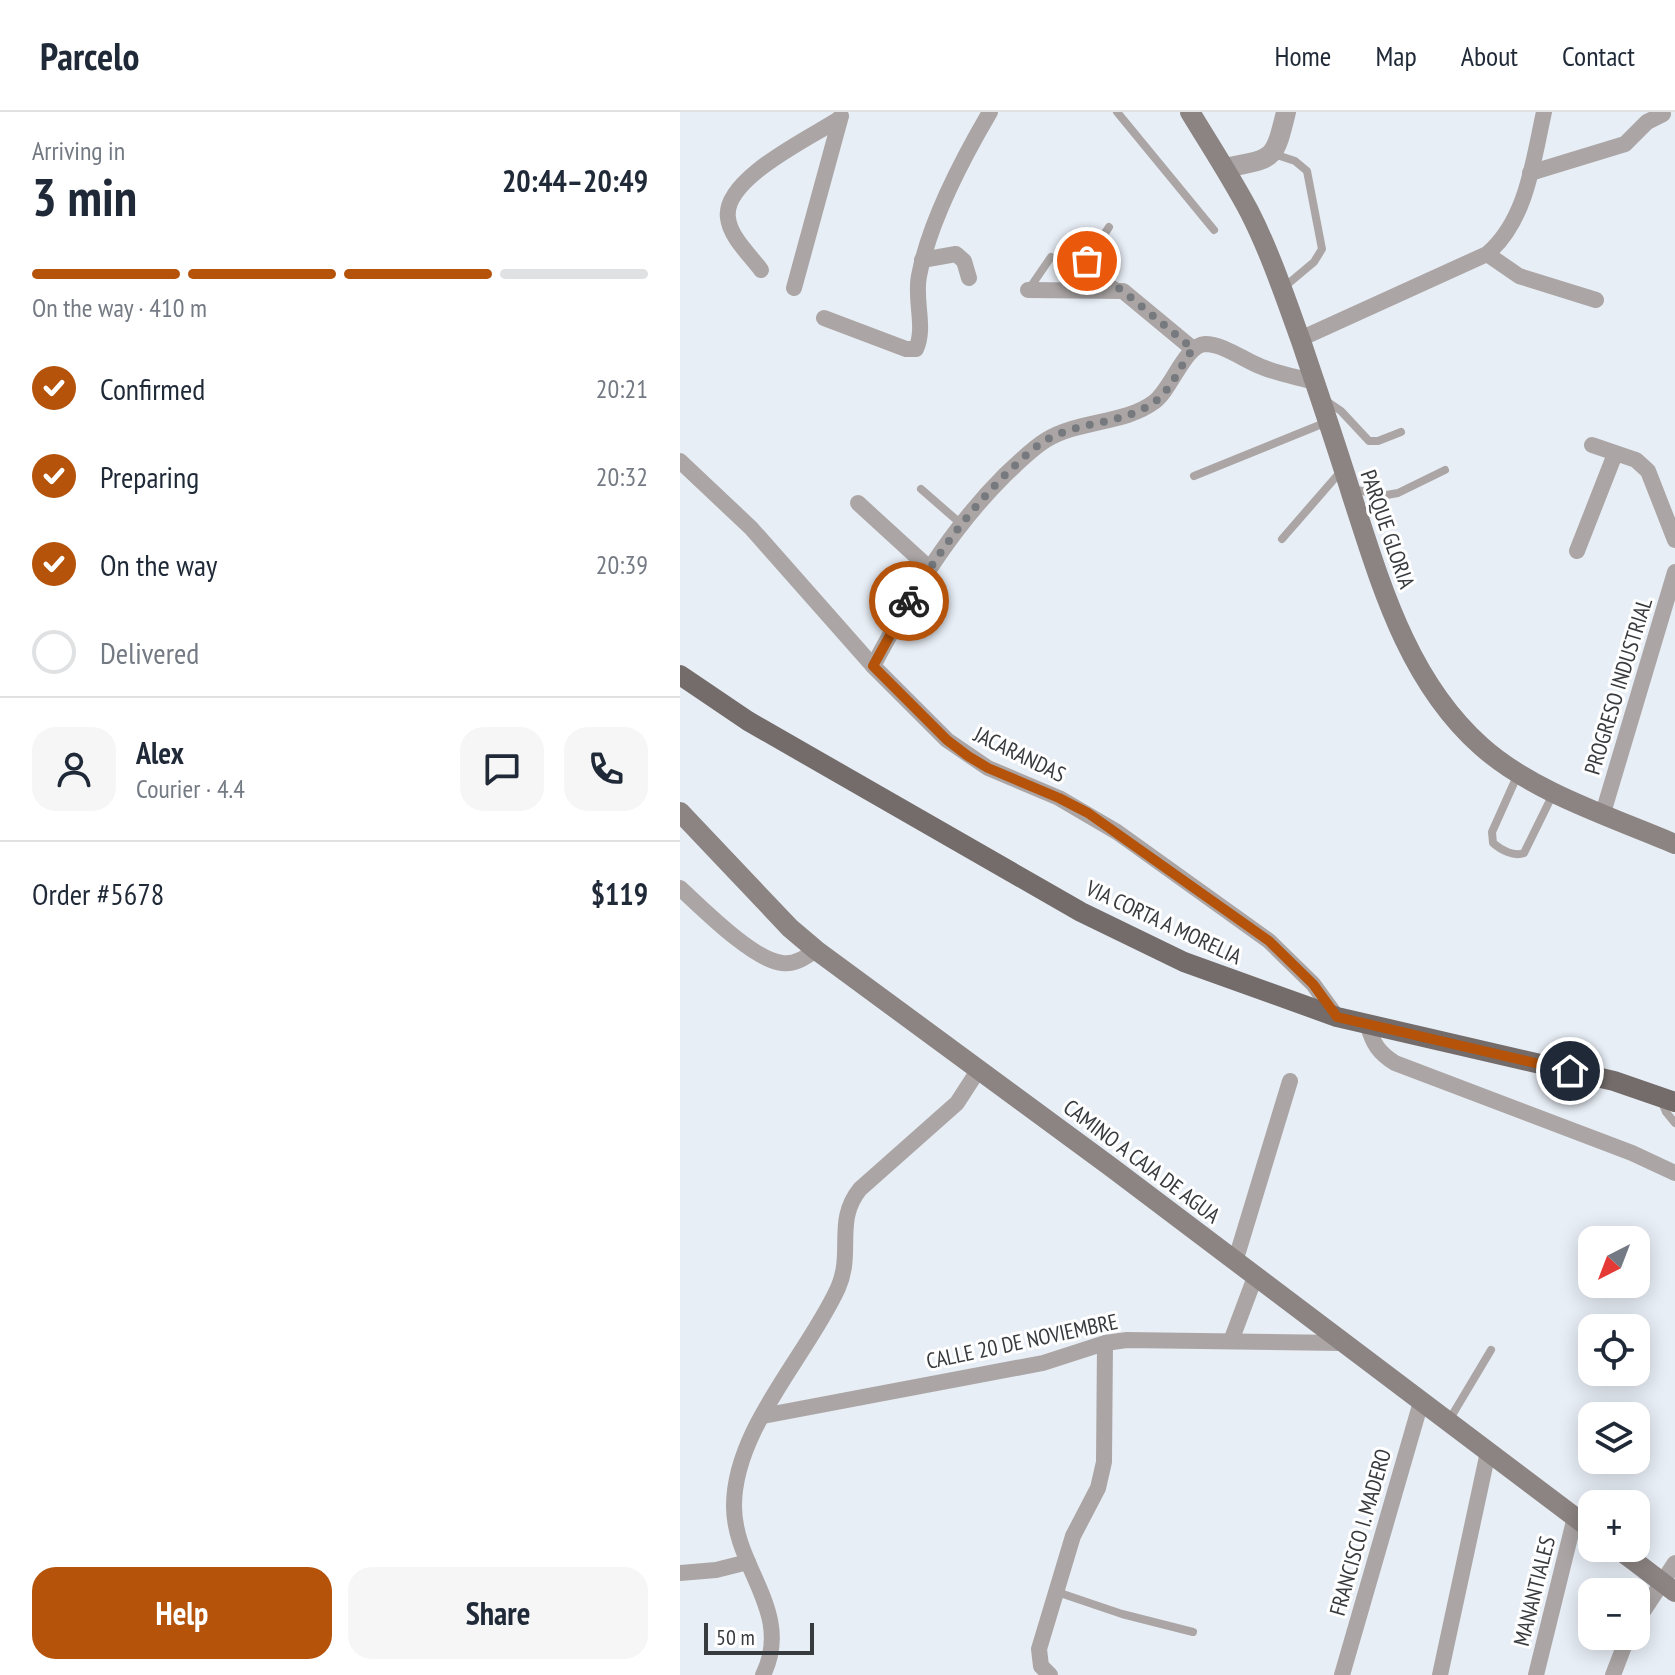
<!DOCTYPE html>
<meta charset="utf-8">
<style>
body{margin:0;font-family:"PT Sans Narrow",sans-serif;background:#f6f6f7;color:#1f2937;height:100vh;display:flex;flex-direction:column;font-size:30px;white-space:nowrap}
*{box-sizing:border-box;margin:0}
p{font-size:26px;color:#747a83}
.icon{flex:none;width:44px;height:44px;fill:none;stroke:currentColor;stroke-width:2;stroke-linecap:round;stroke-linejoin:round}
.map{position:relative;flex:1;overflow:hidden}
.side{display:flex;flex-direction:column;background:#fff;width:680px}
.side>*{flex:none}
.needle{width:52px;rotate:222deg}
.buttons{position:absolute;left:898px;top:1114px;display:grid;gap:16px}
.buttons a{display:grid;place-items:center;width:72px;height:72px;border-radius:16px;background:#fff;box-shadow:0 4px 20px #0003;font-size:40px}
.scale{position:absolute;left:24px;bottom:20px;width:110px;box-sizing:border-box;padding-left:8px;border:4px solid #383b3e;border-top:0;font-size:22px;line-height:28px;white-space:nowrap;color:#383b3e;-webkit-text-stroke:6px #fff;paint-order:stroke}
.pin{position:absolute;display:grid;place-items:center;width:68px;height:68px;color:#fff;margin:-34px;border:4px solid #fff;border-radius:50%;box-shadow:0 2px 8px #0007}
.courier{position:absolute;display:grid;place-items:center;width:80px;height:80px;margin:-40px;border:6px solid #b45309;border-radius:50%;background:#fff;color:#222;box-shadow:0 2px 10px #0007}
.head em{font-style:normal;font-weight:800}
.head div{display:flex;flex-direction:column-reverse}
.head{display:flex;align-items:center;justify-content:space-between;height:136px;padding:0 32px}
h1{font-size:52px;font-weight:800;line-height:60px}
.bar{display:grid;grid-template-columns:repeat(4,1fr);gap:12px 8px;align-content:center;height:96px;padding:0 32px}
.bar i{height:10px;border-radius:6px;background:#e0e1e3}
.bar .active{background:#b45309}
.bar p{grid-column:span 4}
.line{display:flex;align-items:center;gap:20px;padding:0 32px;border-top:2px solid #e0e1e3}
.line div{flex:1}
.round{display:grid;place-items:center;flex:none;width:84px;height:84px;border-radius:24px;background:#f6f6f7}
ol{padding:0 32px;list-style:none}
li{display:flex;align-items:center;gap:24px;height:88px}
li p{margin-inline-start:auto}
li .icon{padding:8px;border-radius:50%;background:#b45309;color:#fff;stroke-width:4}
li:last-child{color:#747a83}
li i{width:44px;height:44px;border:4px solid #e0e1e3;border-radius:50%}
.button{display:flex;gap:16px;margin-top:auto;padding:16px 32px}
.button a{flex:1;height:92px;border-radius:24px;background:#b45309;color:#fff;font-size:32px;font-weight:800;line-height:92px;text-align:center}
.button a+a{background:#f6f6f7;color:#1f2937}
header{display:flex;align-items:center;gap:48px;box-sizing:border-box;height:112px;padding:0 40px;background:#fff;border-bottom:2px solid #e0e1e3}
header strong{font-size:38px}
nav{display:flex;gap:44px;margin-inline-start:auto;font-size:28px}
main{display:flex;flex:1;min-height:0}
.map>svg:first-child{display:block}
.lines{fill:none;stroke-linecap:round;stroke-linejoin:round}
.service{stroke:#aba6a5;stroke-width:8}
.minor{stroke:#aba6a5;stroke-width:16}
.tertiary{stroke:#aba6a5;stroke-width:20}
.secondary{stroke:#8b8482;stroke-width:20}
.primary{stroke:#736c6a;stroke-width:20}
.done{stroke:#767a7e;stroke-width:8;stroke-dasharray:0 14.4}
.route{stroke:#b45309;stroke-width:10}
.labels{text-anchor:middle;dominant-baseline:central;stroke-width:6;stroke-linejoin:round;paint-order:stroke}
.street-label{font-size:22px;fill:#383b3e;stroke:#fff}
</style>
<header>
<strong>Parcelo</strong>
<nav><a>Home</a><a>Map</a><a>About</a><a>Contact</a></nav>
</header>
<main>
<section class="side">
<div class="head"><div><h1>3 min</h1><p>Arriving in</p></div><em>20:44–20:49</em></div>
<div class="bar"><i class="active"></i><i class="active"></i><i class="active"></i><i></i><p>On the way · 410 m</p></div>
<ol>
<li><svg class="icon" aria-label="check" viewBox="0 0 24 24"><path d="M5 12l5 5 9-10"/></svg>Confirmed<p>20:21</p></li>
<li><svg class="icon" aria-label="check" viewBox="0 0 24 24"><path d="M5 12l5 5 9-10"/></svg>Preparing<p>20:32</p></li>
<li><svg class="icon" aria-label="check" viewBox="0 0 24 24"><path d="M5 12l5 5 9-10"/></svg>On the way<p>20:39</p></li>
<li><i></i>Delivered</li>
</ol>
<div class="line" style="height:144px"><a class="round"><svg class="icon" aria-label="person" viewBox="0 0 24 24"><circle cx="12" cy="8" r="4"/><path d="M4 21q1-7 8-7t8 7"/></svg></a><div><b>Alex</b><p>Courier · 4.4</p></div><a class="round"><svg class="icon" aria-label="chat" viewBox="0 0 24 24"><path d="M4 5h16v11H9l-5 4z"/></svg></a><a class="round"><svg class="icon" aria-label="phone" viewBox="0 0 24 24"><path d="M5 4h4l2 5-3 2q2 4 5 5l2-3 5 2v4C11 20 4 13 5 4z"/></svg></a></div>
<div class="line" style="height:104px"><div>Order #5678</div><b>$119</b></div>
<div class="button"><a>Help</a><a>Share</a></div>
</section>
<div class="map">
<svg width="995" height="1563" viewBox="0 0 995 1563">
<rect width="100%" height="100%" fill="#e8eef6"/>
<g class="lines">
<g class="service">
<path d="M437,0L534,118"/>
<path d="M594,42L615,49L627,59L642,137L634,150L603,176"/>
<path d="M429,115L407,149L412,159L439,176"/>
<path d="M349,177L371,145"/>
<path d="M645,288L661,299L689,329H698L721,320"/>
<path d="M514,364L647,310"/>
<path d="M671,376L701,384L718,381L765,358"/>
<path d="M241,377L280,411"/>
<path d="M602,427L662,358"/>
<path d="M838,662L812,720L813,731C821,738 834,745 844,741L874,680"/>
<path d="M981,988L986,1000L995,1011"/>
<path d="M768,1310L811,1238"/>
<path d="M377,1480L442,1502L513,1520"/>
</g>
<g class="minor">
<path d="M850,61L945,32L967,10L983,2"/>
<path d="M807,142L839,164L916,188"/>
<path d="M242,148L276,142L284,149L289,166"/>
<path d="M81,158C70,143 50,125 48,106C42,67 130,26 159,7"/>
<path d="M114,176L161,4"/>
<path d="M348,178L443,179L513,237"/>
<path d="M144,206L226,237H236C246,215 234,188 239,164C249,111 283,46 310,0"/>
<path d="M620,227L807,142C847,108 853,49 864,0"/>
<path d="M912,333L956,348L968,359L995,428"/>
<path d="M0,349L71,416L193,554L267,628L308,656L379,686L437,720L589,829L633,872L657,905"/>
<path d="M178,391L249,456"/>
<path d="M897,439L935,342"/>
<path d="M193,554C230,485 268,420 324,364C337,352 350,338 366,328C398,308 445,312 474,290C491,278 505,233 525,232C544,232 565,249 582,255C599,262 617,265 635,270"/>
<path d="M923,701L995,460"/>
<path d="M0,776C22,796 73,848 102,851C115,853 126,845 136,838"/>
<path d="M688,914C693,932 699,941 715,951L952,1041L995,1061"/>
<path d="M555,1150L610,969"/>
<path d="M551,1229L575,1165"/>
<path d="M83,1304L363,1251L425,1231L447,1228L661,1231"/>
<path d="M0,1461L36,1458L68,1450"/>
<path d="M956,1510L995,1451"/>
<path d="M83,1563C114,1500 54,1456 54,1394C54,1317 127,1244 158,1176C174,1140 154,1109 180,1077L277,991L299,957"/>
<path d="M370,1563L361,1554L359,1537L393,1424L418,1376L424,1350L425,1231"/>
<path d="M662,1563L741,1290"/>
<path d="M760,1563L808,1340"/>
<path d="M856,1563L895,1405"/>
<path d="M933,1563L948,1524"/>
</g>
<path class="tertiary" d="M545,56C594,46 594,50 606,0"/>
<g class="secondary">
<path d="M510,0C530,33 551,65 569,99C590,140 605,185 621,229C638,280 656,332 672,384C701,473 728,569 801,634C852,680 932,705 995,732"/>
<path d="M0,700L110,816L136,838L431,1055L912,1418"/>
<path d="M937,1436L995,1480"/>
</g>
<path class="primary" d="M0,563L68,609L401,800L504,850L657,905L934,969L995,990"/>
</g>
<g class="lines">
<path class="done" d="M229,489C258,442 287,401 326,362C339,350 352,336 368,327C401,309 443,312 473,291C492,278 499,255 513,237L443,179L412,159L407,149"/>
<path class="route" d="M229,489L193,554L267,628L288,644L308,656L379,686L408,701L589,829L633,872L657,905L890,959"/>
</g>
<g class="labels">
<g class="street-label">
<text transform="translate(708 417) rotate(71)">PARQUE GLORIA</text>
<text transform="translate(938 574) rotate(-73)">PROGRESO INDUSTRIAL</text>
<text transform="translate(340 642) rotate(26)">JACARANDAS</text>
<text transform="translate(484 810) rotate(25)">VIA CORTA A MORELIA</text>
<text transform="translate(462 1049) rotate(37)">CAMINO A CAJA DE AGUA</text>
<text transform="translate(342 1229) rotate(-12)">CALLE 20 DE NOVIEMBRE</text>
<text transform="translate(680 1420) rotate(-74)">FRANCISCO I. MADERO</text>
<text transform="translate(854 1479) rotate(-76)">MANANTIALES</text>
</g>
</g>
</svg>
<div class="buttons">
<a><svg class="needle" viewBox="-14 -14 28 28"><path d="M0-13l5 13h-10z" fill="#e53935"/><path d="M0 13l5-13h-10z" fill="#747a83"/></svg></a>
<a><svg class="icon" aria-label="locate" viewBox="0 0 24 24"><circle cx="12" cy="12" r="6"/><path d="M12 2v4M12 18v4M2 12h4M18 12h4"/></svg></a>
<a><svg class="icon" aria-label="layers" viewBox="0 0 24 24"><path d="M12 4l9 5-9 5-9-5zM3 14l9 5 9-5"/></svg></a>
<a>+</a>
<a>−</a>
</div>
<div class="scale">50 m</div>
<div class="pin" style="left:407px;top:149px;background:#ea580c"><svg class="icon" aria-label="bag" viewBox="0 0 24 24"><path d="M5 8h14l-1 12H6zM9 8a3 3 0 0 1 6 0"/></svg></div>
<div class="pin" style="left:890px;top:959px;background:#1f2937"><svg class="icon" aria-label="home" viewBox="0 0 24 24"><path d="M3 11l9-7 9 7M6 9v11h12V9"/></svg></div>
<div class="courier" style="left:229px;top:489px"><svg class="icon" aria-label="bike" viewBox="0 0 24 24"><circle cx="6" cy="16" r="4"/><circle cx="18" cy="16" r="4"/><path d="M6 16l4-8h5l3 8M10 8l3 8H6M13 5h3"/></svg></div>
</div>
</main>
